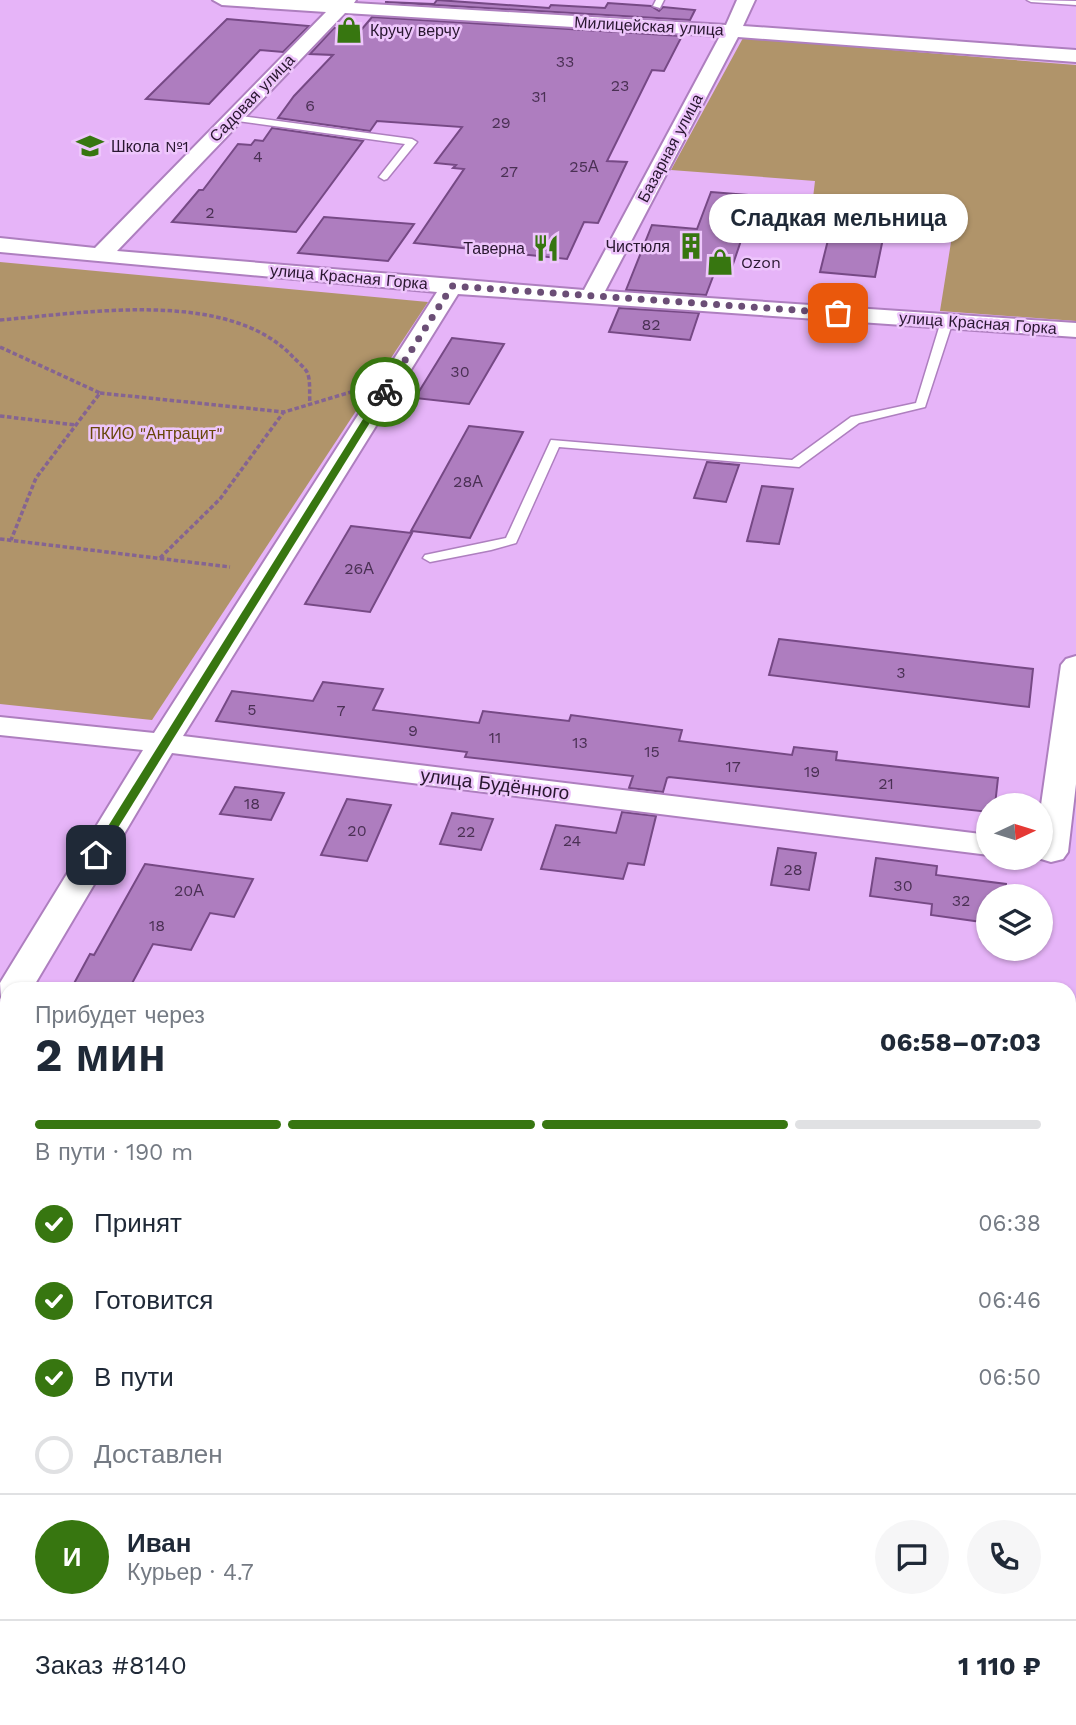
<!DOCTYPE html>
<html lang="ru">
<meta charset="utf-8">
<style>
body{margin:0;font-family:"Work Sans",sans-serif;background:#f6f6f7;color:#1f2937;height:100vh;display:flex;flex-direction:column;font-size:26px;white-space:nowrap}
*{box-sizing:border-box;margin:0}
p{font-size:23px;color:#747a83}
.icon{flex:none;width:38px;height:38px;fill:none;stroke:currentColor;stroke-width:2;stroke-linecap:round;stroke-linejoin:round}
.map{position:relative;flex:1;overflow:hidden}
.sheet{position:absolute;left:0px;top:982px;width:1076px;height:744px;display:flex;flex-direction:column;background:#fff;border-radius:21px 21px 0 0;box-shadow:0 2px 5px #0004}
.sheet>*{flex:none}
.needle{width:46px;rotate:86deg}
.tools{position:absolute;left:976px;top:793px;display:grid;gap:14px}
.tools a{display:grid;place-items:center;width:77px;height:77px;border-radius:50%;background:#fff;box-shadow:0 2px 5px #0004;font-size:35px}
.pin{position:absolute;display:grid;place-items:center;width:60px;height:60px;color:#fff;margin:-30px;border-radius:14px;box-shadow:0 4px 10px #0006}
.courier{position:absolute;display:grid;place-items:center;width:70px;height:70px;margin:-35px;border:5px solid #377610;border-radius:50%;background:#fff;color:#222;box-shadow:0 2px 9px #0007}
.bubble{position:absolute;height:49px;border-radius:24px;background:#fff;box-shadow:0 2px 5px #0004;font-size:23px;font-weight:700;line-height:49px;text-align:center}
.overview em{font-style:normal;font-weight:700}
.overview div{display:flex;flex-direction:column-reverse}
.overview{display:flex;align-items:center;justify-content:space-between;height:119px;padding:0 35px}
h1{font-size:46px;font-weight:700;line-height:52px}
.bar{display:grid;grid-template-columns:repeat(4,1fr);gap:10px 7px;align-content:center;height:84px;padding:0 35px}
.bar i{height:9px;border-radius:5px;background:#e0e1e3}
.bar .on{background:#377610}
.bar p{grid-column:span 4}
.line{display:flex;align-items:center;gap:18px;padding:0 35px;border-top:2px solid #e0e1e3}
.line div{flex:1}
.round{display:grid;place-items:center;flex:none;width:74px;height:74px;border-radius:37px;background:#f6f6f7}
ol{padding:0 35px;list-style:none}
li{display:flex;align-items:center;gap:21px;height:77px}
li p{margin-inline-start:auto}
li .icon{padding:7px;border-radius:50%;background:#377610;color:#fff;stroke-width:4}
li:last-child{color:#747a83}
li i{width:38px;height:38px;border:4px solid #e0e1e3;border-radius:50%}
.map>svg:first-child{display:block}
.green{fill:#b0946a}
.building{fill:#ae7dbf;stroke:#764985;stroke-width:2}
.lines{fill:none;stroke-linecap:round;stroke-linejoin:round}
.lane-casing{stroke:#ae7fbf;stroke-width:3}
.street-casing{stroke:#ae7fbf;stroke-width:4}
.path{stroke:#856492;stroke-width:3.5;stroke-dasharray:4.5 2.5;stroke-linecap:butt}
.lane{fill:#fff;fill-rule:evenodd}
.street{fill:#fff;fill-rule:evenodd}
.route{fill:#377610}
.done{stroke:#6b4e76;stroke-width:7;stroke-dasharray:0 12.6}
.labels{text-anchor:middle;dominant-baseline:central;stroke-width:5;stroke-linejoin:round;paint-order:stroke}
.far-street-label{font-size:16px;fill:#291730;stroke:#eec6fc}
.far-poi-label{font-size:16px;fill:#291730;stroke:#eec6fc;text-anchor:start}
.number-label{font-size:16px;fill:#4a3054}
.far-park-label{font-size:16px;fill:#67470a;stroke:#eec6fc}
.street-label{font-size:19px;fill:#291730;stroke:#eec6fc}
</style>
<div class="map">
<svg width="1076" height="1725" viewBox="0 0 1076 1725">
<rect width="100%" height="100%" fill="#e6b4f8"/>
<g class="green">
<path d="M743,38L1076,65V321L940,311L956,211L813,198L815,181L671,170Z"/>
<path d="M0,262L428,302L152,720L0,704Z"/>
</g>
<g class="building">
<path d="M437,0L549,8L551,5L605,8L608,3L651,6L659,11L663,7L695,10L690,20L385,2L434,4Z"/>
<path d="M372,17L682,36L664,71L652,70L607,161L627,162L598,223L584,222L567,259L414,243L464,169L453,168L456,165L435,163L462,127L377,121L370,131L278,118L294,96L333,55L310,54L334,28L362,29Z"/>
<path d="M227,19L309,26L283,52L260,50L209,104L146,99Z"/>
<path d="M272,128L363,141L296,232L172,222L199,190H203L238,144L251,145L255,140L263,141Z"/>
<path d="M711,192L787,198L777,231L745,229L732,267L717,266L706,295L626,290L652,225L697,229Z"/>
<path d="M324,217L414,224L388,261L298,253Z"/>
<path d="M833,220L886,224L875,277L820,272Z"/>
<path d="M619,308L699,313L690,340L609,332Z"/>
<path d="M452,338L504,344L469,404L415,398Z"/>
<path d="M469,426L523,432L470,538L411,531Z"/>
<path d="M707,462L739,465L726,502L694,498Z"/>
<path d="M762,486L793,489L779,544L747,541Z"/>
<path d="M351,526L412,533L370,612L305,604Z"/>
<path d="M779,639L1033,669L1029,707L769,675Z"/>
<path d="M323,682L383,689L373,710L479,723L483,711L569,721L571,715L682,730L679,741L792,755L794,747L837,752L836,760L998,778L995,805H989V812L669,777L667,778L663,792L629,788L633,776L465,757L467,752L216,721L232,691L313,701Z"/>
<path d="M235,787L284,793L271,820L220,814Z"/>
<path d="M347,799L391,805L367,861L321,855Z"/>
<path d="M622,812L656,816L644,865L628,863L623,879L541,869L556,825L616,833Z"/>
<path d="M452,813L493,819L481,850L440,844Z"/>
<path d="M778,848L816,853L809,890L771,885Z"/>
<path d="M876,858L937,866L936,875L1006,884V896H989V923L931,915L932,904L870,896Z"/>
<path d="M145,864L253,879L234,917L210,913L191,950L153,944L129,989H71L90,954L94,955Z"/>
</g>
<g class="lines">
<defs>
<g id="lane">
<path d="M656,0H664L660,8L653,6Z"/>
<path d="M1027,0L1076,1V5L1031,2Z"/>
<path d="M233,115L412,139L417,142L387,179L384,180L379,177L405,144L230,120V116Z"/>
<path d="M947,318L953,321L925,407L859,423L799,467L559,447L516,543L491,550L430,562L423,558L425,555L506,538L551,440L792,460L851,417L916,403L941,321Z"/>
</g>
<g id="street">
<path d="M213,0H356L354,3L726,25L737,0H755L743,26L1076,50V62L738,37L605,291L1076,323V337L458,294L183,736L989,835V855L172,753L32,989H7V999L1,997L0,983L143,750L0,735V717L154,733L437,292L0,252V238L95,248L326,12L222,5ZM345,13L720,36L584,290L117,251Z"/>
<path d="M1076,656V784L1068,852L1063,859L1051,862L1038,858H1041V805L1061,665L1066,659Z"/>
<path d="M1069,1115L1076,1116V1142L1069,1141Z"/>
<path d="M0,1221L7,1222V1252L0,1251Z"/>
<path d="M1069,1377L1076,1378V1412L1069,1411Z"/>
</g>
</defs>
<use href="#lane" class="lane-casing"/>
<use href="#street" class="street-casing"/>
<g class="path">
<path d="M0,320C85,313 229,288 293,357C297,361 304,367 307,372C311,380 309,395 310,404"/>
<path d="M0,347L100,393L36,478L11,540"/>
<path d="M100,393L284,412L351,392"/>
<path d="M0,416L76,425"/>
<path d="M0,539L230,567"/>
<path d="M160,558L220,499L283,413"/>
</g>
<use href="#lane" class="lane"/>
<use href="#street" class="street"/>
</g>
<path class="route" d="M385,390L389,392L101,855L92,858L90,855L380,392Z"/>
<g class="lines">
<path class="done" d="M385,392L452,286L838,313"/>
</g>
<defs>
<symbol id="shop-bare" viewBox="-9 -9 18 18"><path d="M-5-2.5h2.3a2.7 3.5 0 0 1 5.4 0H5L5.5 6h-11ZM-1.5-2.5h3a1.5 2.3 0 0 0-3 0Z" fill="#377610" stroke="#eec6fc" stroke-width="2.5" paint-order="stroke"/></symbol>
<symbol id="school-bare" viewBox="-9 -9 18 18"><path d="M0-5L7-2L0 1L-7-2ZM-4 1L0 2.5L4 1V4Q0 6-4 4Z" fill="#377610" stroke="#eec6fc" stroke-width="2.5" paint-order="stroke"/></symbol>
<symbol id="building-bare" viewBox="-9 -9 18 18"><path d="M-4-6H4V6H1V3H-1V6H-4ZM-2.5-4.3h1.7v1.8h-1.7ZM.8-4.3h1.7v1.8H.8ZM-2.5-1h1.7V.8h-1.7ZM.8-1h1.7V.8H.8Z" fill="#377610" stroke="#eec6fc" stroke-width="2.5" paint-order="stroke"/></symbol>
<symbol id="restaurant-bare" viewBox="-9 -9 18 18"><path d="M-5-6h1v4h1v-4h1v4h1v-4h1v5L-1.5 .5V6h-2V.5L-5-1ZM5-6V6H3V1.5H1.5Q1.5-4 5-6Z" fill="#377610" stroke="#eec6fc" stroke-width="2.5" paint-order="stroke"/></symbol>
</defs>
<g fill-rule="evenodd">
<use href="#shop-bare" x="330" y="11" width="38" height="38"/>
<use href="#school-bare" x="71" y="127" width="38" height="38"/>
<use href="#building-bare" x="672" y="227" width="38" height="38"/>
<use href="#restaurant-bare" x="527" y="229" width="38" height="38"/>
<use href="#shop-bare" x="701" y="243" width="38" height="38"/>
</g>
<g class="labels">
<g class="far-street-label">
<text transform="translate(649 26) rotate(3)">Милицейская улица</text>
<text transform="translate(252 98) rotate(-46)">Садовая улица</text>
<text transform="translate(670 148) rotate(-62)">Базарная улица</text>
<text transform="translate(349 277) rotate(5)">улица Красная Горка</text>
<text transform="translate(978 323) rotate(4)">улица Красная Горка</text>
</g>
<g class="far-poi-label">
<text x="370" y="30">Кручу верчу</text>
<text x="111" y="146">Школа №1</text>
<text x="670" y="246" text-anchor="end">Чистюля</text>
<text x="525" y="248" text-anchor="end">Таверна</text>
<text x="741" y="262">Ozon</text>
</g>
<g class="number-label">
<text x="565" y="61">33</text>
<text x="620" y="85">23</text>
<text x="539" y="96">31</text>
<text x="310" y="105">6</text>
<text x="501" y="122">29</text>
<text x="258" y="156">4</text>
<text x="584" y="166">25А</text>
<text x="509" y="171">27</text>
<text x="210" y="212">2</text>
<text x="651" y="324">82</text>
<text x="460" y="371">30</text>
<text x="468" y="481">28А</text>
<text x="359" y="568">26А</text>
<text x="901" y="672">3</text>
<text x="252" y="709">5</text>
<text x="341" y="710">7</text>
<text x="413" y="730">9</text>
<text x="495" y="737">11</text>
<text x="580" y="742">13</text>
<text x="652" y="751">15</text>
<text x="733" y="766">17</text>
<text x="812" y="771">19</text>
<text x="886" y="783">21</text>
<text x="252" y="803">18</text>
<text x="357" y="830">20</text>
<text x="466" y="831">22</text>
<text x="572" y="840">24</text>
<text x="793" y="869">28</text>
<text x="903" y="885">30</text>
<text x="189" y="890">20А</text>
<text x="961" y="900">32</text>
<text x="157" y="925">18</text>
</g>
<g class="far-park-label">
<text x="156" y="433">ПКИО "Антрацит"</text>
</g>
<g class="street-label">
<text transform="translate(495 784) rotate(7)">улица Будённого</text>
</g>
</g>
</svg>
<div class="tools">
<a><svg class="needle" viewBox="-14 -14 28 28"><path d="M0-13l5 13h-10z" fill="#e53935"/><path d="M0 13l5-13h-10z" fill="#747a83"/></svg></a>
<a><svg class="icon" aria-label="layers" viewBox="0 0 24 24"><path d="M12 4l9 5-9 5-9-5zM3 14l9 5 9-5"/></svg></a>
</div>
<div class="pin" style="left:838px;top:313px;background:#ea580c"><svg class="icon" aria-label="bag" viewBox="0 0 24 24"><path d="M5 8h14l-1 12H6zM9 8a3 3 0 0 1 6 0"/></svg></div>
<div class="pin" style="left:96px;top:855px;background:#1f2937"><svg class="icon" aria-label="home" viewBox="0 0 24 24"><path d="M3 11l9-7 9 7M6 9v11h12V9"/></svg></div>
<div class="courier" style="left:385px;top:392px"><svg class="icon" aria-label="bike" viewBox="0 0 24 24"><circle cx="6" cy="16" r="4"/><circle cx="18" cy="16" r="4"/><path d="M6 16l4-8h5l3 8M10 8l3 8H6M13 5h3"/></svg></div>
<div class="bubble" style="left:709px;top:194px;width:259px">Сладкая мельница</div>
<section class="sheet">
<div class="overview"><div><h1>2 мин</h1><p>Прибудет через</p></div><em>06:58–07:03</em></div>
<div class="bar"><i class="on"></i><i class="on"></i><i class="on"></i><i></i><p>В пути · 190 m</p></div>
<ol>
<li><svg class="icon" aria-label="check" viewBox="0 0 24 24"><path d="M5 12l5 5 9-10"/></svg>Принят<p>06:38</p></li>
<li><svg class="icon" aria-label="check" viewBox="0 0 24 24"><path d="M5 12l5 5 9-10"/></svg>Готовится<p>06:46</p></li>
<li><svg class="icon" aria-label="check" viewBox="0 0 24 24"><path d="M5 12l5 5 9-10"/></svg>В пути<p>06:50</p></li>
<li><i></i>Доставлен</li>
</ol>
<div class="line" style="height:126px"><b class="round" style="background:#377610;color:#fff">И</b><div><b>Иван</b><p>Курьер · 4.7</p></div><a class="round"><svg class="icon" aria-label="chat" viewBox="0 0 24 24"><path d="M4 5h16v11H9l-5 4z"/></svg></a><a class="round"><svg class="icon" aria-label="phone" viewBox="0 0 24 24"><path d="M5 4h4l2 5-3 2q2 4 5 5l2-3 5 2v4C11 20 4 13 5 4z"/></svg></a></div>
<div class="line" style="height:91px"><div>Заказ #8140</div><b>1 110 ₽</b></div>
</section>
</div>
